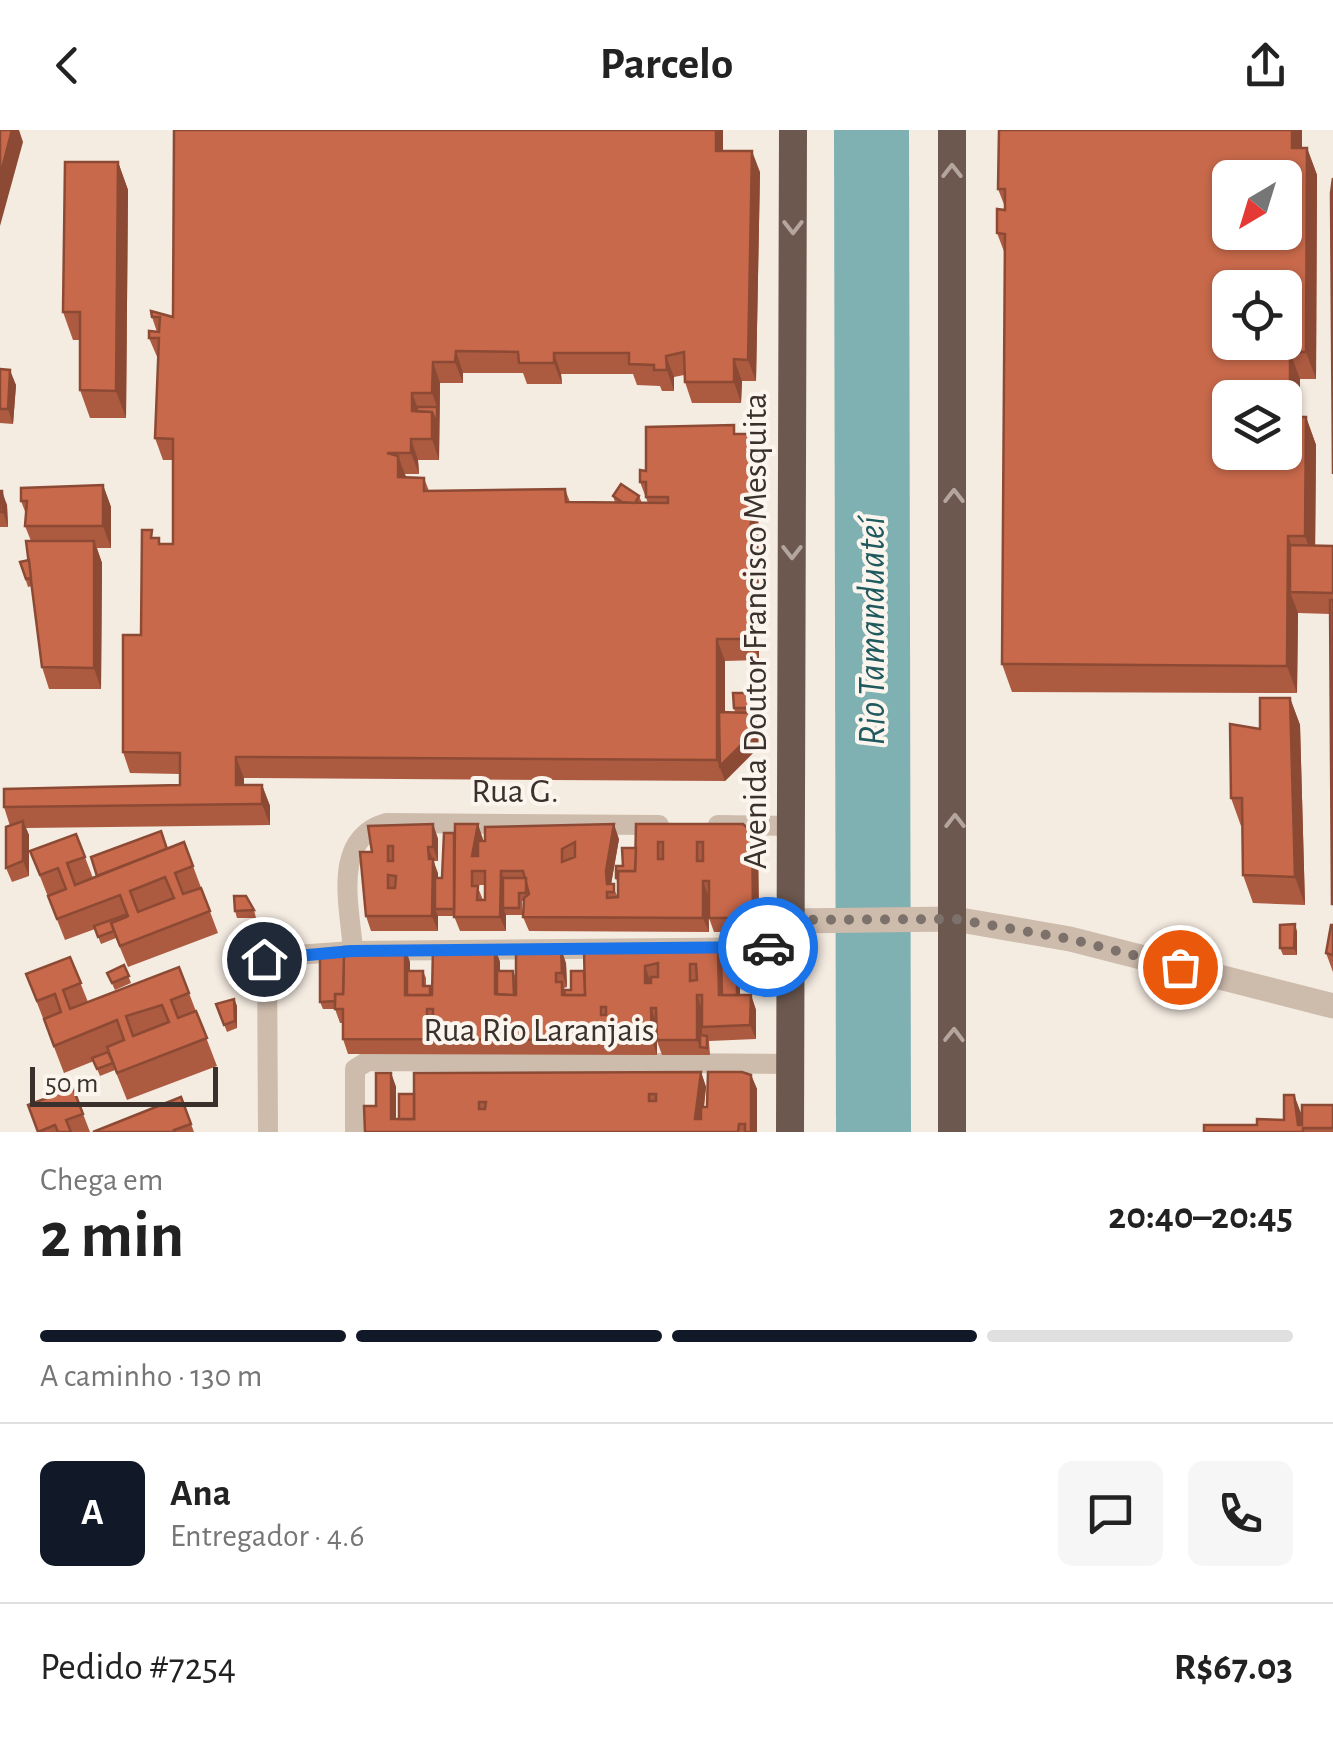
<!DOCTYPE html>
<html lang="pt">
<meta charset="utf-8">
<style>
body{margin:0;font-family:"Alegreya Sans",sans-serif;background:#f6f6f6;color:#222;height:100vh;display:flex;flex-direction:column;font-size:38px;white-space:nowrap}
*{box-sizing:border-box;margin:0}
p{font-size:32px;color:#767676}
.icon{flex:none;width:55px;height:55px;fill:none;stroke:currentColor;stroke-width:2;stroke-linecap:round;stroke-linejoin:round}
.map{position:relative;height:1002px;overflow:hidden}
.side{display:flex;flex-direction:column;background:#fff;flex:1}
.side>*{flex:none}
.needle{width:65px;rotate:218deg}
.controls{position:absolute;left:1212px;top:30px;display:grid;gap:20px}
.controls a{display:grid;place-items:center;width:90px;height:90px;border-radius:15px;background:#fff;box-shadow:0 2px 8px #0004;font-size:50px}
.scale{position:absolute;left:30px;bottom:25px;width:188px;box-sizing:border-box;padding-left:10px;border:5px solid #3b302b;border-top:0;font-size:28px;line-height:35px;white-space:nowrap;color:#3b302b;-webkit-text-stroke:8px #fbf5ee;paint-order:stroke}
.pin{position:absolute;display:grid;place-items:center;width:85px;height:85px;color:#fff;margin:-42px;border:5px solid #fff;border-radius:50%;box-shadow:0 2px 10px #0007}
.courier{position:absolute;display:grid;place-items:center;width:100px;height:100px;margin:-50px;border:8px solid #1a73e8;border-radius:50%;background:#fff;color:#222;box-shadow:0 2px 12px #0007}
.head em{font-style:normal;font-weight:600}
.head div{display:flex;flex-direction:column-reverse}
.head{display:flex;align-items:center;justify-content:space-between;height:170px;padding:0 40px}
h1{font-size:65px;font-weight:600;line-height:75px}
.bar{display:grid;grid-template-columns:repeat(4,1fr);gap:15px 10px;align-content:center;height:120px;padding:0 40px}
.bar i{height:12px;border-radius:8px;background:#e0e0e0}
.bar .active{background:#111827}
.bar p{grid-column:span 4}
.line{display:flex;align-items:center;gap:25px;padding:0 40px;border-top:2px solid #e0e0e0}
.line div{flex:1}
.round{display:grid;place-items:center;flex:none;width:105px;height:105px;border-radius:15px;background:#f6f6f6}
header{display:flex;justify-content:space-between;align-items:center;height:130px;padding:0 40px;background:#fff;font-size:45px;font-weight:600}
.map>svg:first-child{display:block}
.water{fill:#7fb0b2}
.lines{fill:none;stroke-linecap:round;stroke-linejoin:round}
.minor{stroke:#cdbbac;stroke-width:20}
.tertiary{stroke:#cdbbac;stroke-width:25}
.trunk{stroke:#6c584f;stroke-width:28}
.wall{fill:#ac5a40;fill-rule:evenodd}
.shaded-wall{fill:#8c4a34}
.building{fill:#c8694b;stroke:#8c4a34;stroke-width:2.5;fill-rule:evenodd}
.oneway{stroke:#b4a69e}
.done{stroke:#7c716b;stroke-width:10;stroke-dasharray:0 18}
.route{stroke:#1a73e8;stroke-width:12}
.labels{text-anchor:middle;dominant-baseline:central;stroke-width:8;stroke-linejoin:round;paint-order:stroke}
.street-label{font-size:35px;fill:#3b302b;stroke:#fbf5ee}
.water-label{font-size:38px;font-style:italic;fill:#1f5a5e;stroke:#fbf5ee}
</style>
<header><svg class="icon" aria-label="back" viewBox="0 0 24 24"><path d="M15 5l-7 7 7 7"/></svg>Parcelo<svg class="icon" aria-label="share" viewBox="0 0 24 24"><path d="M12 15V3M7 8l5-5 5 5M5 13v7h14v-7"/></svg></header>
<div class="map">
<svg width="1333" height="1002" viewBox="0 0 1333 1002">
<rect width="100%" height="100%" fill="#f4ebe1"/>
<path class="water" d="M834,0H909L911,1002H836Z"/>
<g class="lines">
<g class="minor">
<path d="M718,695L791,696"/>
<path d="M353,821C350,776 331,709 386,693L659,695"/>
<path d="M268,1002L267,827L353,821L792,817"/>
<path d="M355,1002V939L368,931L790,934"/>
</g>
<path class="tertiary" d="M792,791L955,789L1070,809L1333,876"/>
<g class="trunk">
<path d="M952,0V1002"/>
<path d="M790,1002L793,0"/>
</g>
</g>
<g class="wall">
<path d="M174,0H723V21L760,42L756,251H742L741,273H692L685,252L684,245L674,247V261H662L660,256L637,255L633,244H561L562,254H527L523,243H463V253H440L439,330H418L419,344H405L406,347L424,348L429,361L565,359L570,372H615L613,366H639L642,373H648L640,352L646,341L737,304H750L758,325L759,530L725,531V582H735L734,578L752,570V583H753L759,597L758,618L725,651L244,648V655H262L270,676V695L26,698L29,705V746L12,752L6,738L10,696L4,677L180,655V644L130,643L123,622L141,505L154,408L161,414H173V330H163L155,308L158,229L149,208L157,202L152,187H173Z"/>
<path d="M1302,18H1307L1317,45L1316,249H1300V287H1306L1316,315L1315,416H1333V778L1330,484L1298,483L1297,563L1012,562L1002,534L1005,124L997,103L1005,77L998,59Z"/>
<path d="M118,32L128,60L126,288H90L80,260V210H73L63,182Z"/>
<path d="M0,239L16,255L13,294L0,293Z"/>
<path d="M103,355L111,377V418H97L102,433L101,559H49L42,537L32,456L28,457L20,432L29,430L31,411L25,396L26,384L21,371Z"/>
<path d="M0,361L7,375L8,397H0Z"/>
<path d="M1290,568L1300,595L1305,775L1253,773L1243,745L1242,696H1241L1231,668L1260,599Z"/>
<path d="M433,694L438,709V731H434L438,748H442L483,709V711L619,709L611,754L618,767V754L616,748L623,736L636,718V694L758,716L759,791L746,802H714L709,788L708,765L709,802L529,801L523,787L524,771H522V785H506V801H460L454,786H438V801H371L366,786L372,722ZM477,755H485V770H483Z"/>
<path d="M76,704L93,748L184,712L218,803L128,837L116,808L101,814L95,799L65,810L30,721Z"/>
<path d="M254,780L256,788H237L235,781Z"/>
<path d="M1295,794L1297,802V825H1283L1280,818Z"/>
<path d="M1333,795V842L1326,823Z"/>
<path d="M495,818L500,832V841H513L516,848L566,833L567,857L564,858L565,860H571L584,841L718,820L721,827H737L740,834V865H751L756,880V909L709,911L710,925H662L657,911V925L348,924L343,909V893H340L335,879H323L320,872L410,832V841H423L426,848V856L432,863Z"/>
<path d="M70,827L88,872L179,837L217,936L127,970L115,940L100,946L94,931L64,943L26,844Z"/>
<path d="M124,835L131,853L115,860L107,843Z"/>
<path d="M234,869L237,876V898L227,902L216,874Z"/>
<path d="M701,942L706,957L704,977H707L751,945L757,959V1002H365L391,943L396,957V989H399L414,964Z"/>
<path d="M73,958L90,1002H38Z"/>
<path d="M1294,965L1302,986L1333,975V1002H1304V1000V1002L1257,995L1284,990Z"/>
<path d="M181,967L194,1002H93Z"/>
</g>
<g class="shaded-wall">
<path d="M10,0H19L23,12L0,96V46Z"/>
<path d="M716,0H723V43L716,21Z"/>
<path d="M1292,0H1302V45L1292,18Z"/>
<path d="M1307,18L1317,45L1316,249L1306,222Z"/>
<path d="M752,21L760,42L756,251L748,230Z"/>
<path d="M118,32L128,60L126,288L116,261Z"/>
<path d="M456,221L463,243V253L455,232Z"/>
<path d="M1290,222L1300,249V315L1290,287Z"/>
<path d="M554,223L561,244L562,254L554,233Z"/>
<path d="M666,226L674,247V261L667,240Z"/>
<path d="M734,229L742,251L741,273L734,252Z"/>
<path d="M433,232L440,253L439,330L432,309V282L437,277L432,263Z"/>
<path d="M10,240L16,255L13,294L8,279Z"/>
<path d="M412,263L420,284L412,281Z"/>
<path d="M1306,287L1316,315L1315,434L1305,406Z"/>
<path d="M750,304L758,325L759,530L752,509Z"/>
<path d="M411,309L418,330L419,344L411,323Z"/>
<path d="M398,326L406,347H398Z"/>
<path d="M103,355L111,377V418L103,396Z"/>
<path d="M2,361L7,375L8,397L3,382Z"/>
<path d="M1288,406L1298,434L1290,462L1298,483L1297,563L1287,536Z"/>
<path d="M94,411L102,433L101,559L94,538Z"/>
<path d="M717,509L725,531V631L753,583L759,597L758,618L725,651L717,630Z"/>
<path d="M1290,568L1300,595L1305,775L1295,747Z"/>
<path d="M236,627L244,648V676L236,655Z"/>
<path d="M262,655L270,676V695L262,674Z"/>
<path d="M23,691L29,705V746L23,731Z"/>
<path d="M433,694L438,709V731L433,717Z"/>
<path d="M478,694L483,709L477,741L472,726Z"/>
<path d="M614,694L619,709L611,755L607,754L606,741Z"/>
<path d="M752,702L758,716L759,791L746,802L741,788Z"/>
<path d="M428,717L438,743V779H435L438,786V801L432,786Z"/>
<path d="M501,741L506,755L503,778L506,785V801L500,787Z"/>
<path d="M703,751L708,765L709,802L703,788Z"/>
<path d="M1295,794L1297,802V825L1294,818Z"/>
<path d="M405,817L410,832V872L405,865Z"/>
<path d="M495,818L500,832V872L495,864Z"/>
<path d="M561,818L566,833L567,857L562,843Z"/>
<path d="M718,820L724,834V872L719,865Z"/>
<path d="M737,827L740,834V880L737,872Z"/>
<path d="M645,836L650,850V868L645,853Z"/>
<path d="M697,865L702,879V917H700L697,910Z"/>
<path d="M751,865L756,880V909L750,895Z"/>
<path d="M234,869L237,876V898L235,891Z"/>
<path d="M651,878L657,893V925L652,910Z"/>
<path d="M701,942L706,957L701,1002L695,989Z"/>
<path d="M391,943L396,957V1002L391,989Z"/>
<path d="M751,945L757,959V1002H751Z"/>
<path d="M1294,965L1302,986L1304,1002H1300L1298,995Z"/>
</g>
<g class="building">
<path d="M0,0H12L0,46Z"/>
<path d="M174,0H716V21H752L748,230L734,229V252H685L684,222L666,226L667,240H654V235L629,234V223H554V233H519L518,222L456,221L455,232H433L432,263H412V281L432,282V309H411V323H387L398,326V347L424,348V361L565,359L566,372L668,373V367H646V352H640V340L646,341V297L734,295V304H750L752,509H717V630L236,627V655H262V674L4,677V659L180,655V623L123,622V505H141L142,400H152L151,408H159V414H173V309L155,308L159,208H149V201L159,202L160,187H152L151,181L173,187Z"/>
<path d="M999,0H1292V18H1307L1306,222H1290V287H1306L1305,406H1288L1287,536L1002,534L1005,104L997,103V79L1005,80V59H998ZM1230,48H1285V102H1230ZM1230,158H1285V212H1230ZM1230,268H1285V322H1230Z"/>
<path d="M65,32H118L116,261L80,260V182H63Z"/>
<path d="M1333,48V344L1331,63Z"/>
<path d="M0,239L10,240L8,279H0Z"/>
<path d="M417,277H437V295L432,282L417,281Z"/>
<path d="M621,354L639,366L635,373L622,372L613,366Z"/>
<path d="M103,355V396H25L27,371H21V358Z"/>
<path d="M0,361H2L3,382H0Z"/>
<path d="M26,411H94V538L42,537Z"/>
<path d="M1290,415L1333,416V463L1290,462Z"/>
<path d="M29,430L31,448L26,449L20,432Z"/>
<path d="M1330,470H1333V774H1332Z"/>
<path d="M733,563H749V578H734Z"/>
<path d="M1260,568H1290L1295,747L1243,745L1242,668H1231L1230,594L1260,599Z"/>
<path d="M719,582L753,583V603L720,636Z"/>
<path d="M23,691V731L6,738V697Z"/>
<path d="M433,694V717H428L429,729H433L432,786H366L360,722H372L368,696ZM388,716H393V731H388ZM388,745L396,746L395,758H388Z"/>
<path d="M455,694H478L472,726H478V711H485V697L614,694L606,741L607,754H614V762H607V768L618,767V741H635L636,694H743L752,702L753,777L741,788H709V751H703V788L523,787L524,768L529,764L523,741H501L500,787H454ZM575,712V727L562,732V719ZM658,712H663V729H658ZM697,712H703V731H697ZM472,741H485V770H477L478,756H472Z"/>
<path d="M161,701L167,719L97,746L91,727Z"/>
<path d="M444,703H454V779H435V748H442Z"/>
<path d="M76,704L85,727L67,733L75,755L184,712L193,736L175,743L183,764L201,758L210,781L120,816L111,793L128,786L120,765L57,789L48,766L66,759L58,738L40,745L30,721ZM165,747L174,768L138,782L130,761Z"/>
<path d="M622,718H636L635,741H618V748H616V736H623Z"/>
<path d="M503,748H526V763H519V778H503Z"/>
<path d="M234,766H246L254,780L235,781Z"/>
<path d="M125,785L126,787L111,793L114,801L98,807L94,796Z"/>
<path d="M1295,794L1294,818H1280V795Z"/>
<path d="M1331,795H1333V825L1326,823Z"/>
<path d="M344,817H405V865H432L433,818H495V864L516,865V818H561L562,843H556V852H562V865H585L584,819L718,820L719,865H751L750,895L702,897V865H697V910H657L656,878H651L652,910L343,909V879H335V864H343ZM658,833V847H651V853H645V836ZM690,834H696L697,850L690,851ZM601,877H606V885H601ZM427,879H433V895L427,894Z"/>
<path d="M320,824H344L343,864H335V871L320,872Z"/>
<path d="M70,827L81,853L63,860L70,879L179,837L189,863L171,870L178,888L196,881L207,908L117,943L107,917L124,910L117,890L54,916L44,889L61,882L55,864L37,871L26,844ZM162,875L169,892L133,906L126,886Z"/>
<path d="M721,827H737V865H722Z"/>
<path d="M124,835L129,846L112,853L107,843Z"/>
<path d="M407,841H423V856H430V865H407Z"/>
<path d="M497,841H513L514,865L497,864Z"/>
<path d="M571,841H584L585,865H565L564,860H571Z"/>
<path d="M234,869L235,891L224,895L216,874Z"/>
<path d="M700,905L707,906V918L700,917Z"/>
<path d="M108,922L113,933L97,939L92,928Z"/>
<path d="M701,942L695,989H701V977H707L708,942H742L751,945V1002H745V994H739L738,1002H365L364,976H376V943H391V989H414V943ZM649,964H656V971H649ZM479,972H486L485,979H479Z"/>
<path d="M73,958L83,984L66,990L71,1002H58L55,995L38,1002L28,975Z"/>
<rect x="399" y="964" width="15" height="25"/>
<path d="M1284,965H1294L1298,995H1302V975H1333V998H1303V1002H1204V995H1257V989L1284,990Z"/>
<path d="M181,967L191,994L174,1000L175,1002H93Z"/>
</g>
<defs><path id="oneway-chevron" d="M-2-3.5L2.5 0L-2 3.5" fill="none" stroke-width="1.6" stroke-linecap="round" stroke-linejoin="round" transform="scale(2.5)"/></defs>
<g class="oneway">
<use href="#oneway-chevron" transform="translate(952 41) rotate(-90)"/>
<use href="#oneway-chevron" transform="translate(793 97) rotate(90)"/>
<use href="#oneway-chevron" transform="translate(954 366) rotate(-90)"/>
<use href="#oneway-chevron" transform="translate(792 422) rotate(90)"/>
<use href="#oneway-chevron" transform="translate(955 691) rotate(-90)"/>
<use href="#oneway-chevron" transform="translate(954 905) rotate(-89)"/>
</g>
<g class="lines">
<path class="done" d="M768,817H792V790L955,789L1070,809L1180,837"/>
<path class="route" d="M264,829L352,821L768,817"/>
</g>
<g class="labels">
<g class="street-label">
<text transform="translate(755 501) rotate(-90)">Avenida Doutor Francisco Mesquita</text>
<text x="515" y="661">Rua G.</text>
<text x="539" y="900">Rua Rio Laranjais</text>
</g>
<g class="water-label">
<text transform="translate(873 501) rotate(-90)">Rio Tamanduateí</text>
</g>
</g>
</svg>
<div class="controls">
<a><svg class="needle" viewBox="-14 -14 28 28"><path d="M0-13l5 13h-10z" fill="#e53935"/><path d="M0 13l5-13h-10z" fill="#767676"/></svg></a>
<a><svg class="icon" aria-label="locate" viewBox="0 0 24 24"><circle cx="12" cy="12" r="6"/><path d="M12 2v4M12 18v4M2 12h4M18 12h4"/></svg></a>
<a><svg class="icon" aria-label="layers" viewBox="0 0 24 24"><path d="M12 4l9 5-9 5-9-5zM3 14l9 5 9-5"/></svg></a>
</div>
<div class="scale">50 m</div>
<div class="pin" style="left:1180px;top:837px;background:#ea580c"><svg class="icon" aria-label="bag" viewBox="0 0 24 24"><path d="M5 8h14l-1 12H6zM9 8a3 3 0 0 1 6 0"/></svg></div>
<div class="pin" style="left:264px;top:829px;background:#1f2937"><svg class="icon" aria-label="home" viewBox="0 0 24 24"><path d="M3 11l9-7 9 7M6 9v11h12V9"/></svg></div>
<div class="courier" style="left:768px;top:817px"><svg class="icon" aria-label="car" viewBox="0 0 24 24"><path d="M5 17H2v-5l4-1 3-4h7l3 4 3 1v5h-3M9 17h6M6 11h13"/><circle cx="7" cy="17" r="2"/><circle cx="17" cy="17" r="2"/></svg></div>
</div>
<section class="side">
<div class="head"><div><h1>2 min</h1><p>Chega em</p></div><em>20:40–20:45</em></div>
<div class="bar"><i class="active"></i><i class="active"></i><i class="active"></i><i></i><p>A caminho · 130 m</p></div>
<div class="line" style="height:180px"><b class="round" style="background:#111827;color:#fff">A</b><div><b>Ana</b><p>Entregador · 4.6</p></div><a class="round"><svg class="icon" aria-label="chat" viewBox="0 0 24 24"><path d="M4 5h16v11H9l-5 4z"/></svg></a><a class="round"><svg class="icon" aria-label="phone" viewBox="0 0 24 24"><path d="M5 4h4l2 5-3 2q2 4 5 5l2-3 5 2v4C11 20 4 13 5 4z"/></svg></a></div>
<div class="line" style="height:130px"><div>Pedido #7254</div><b>R$67.03</b></div>
</section>
